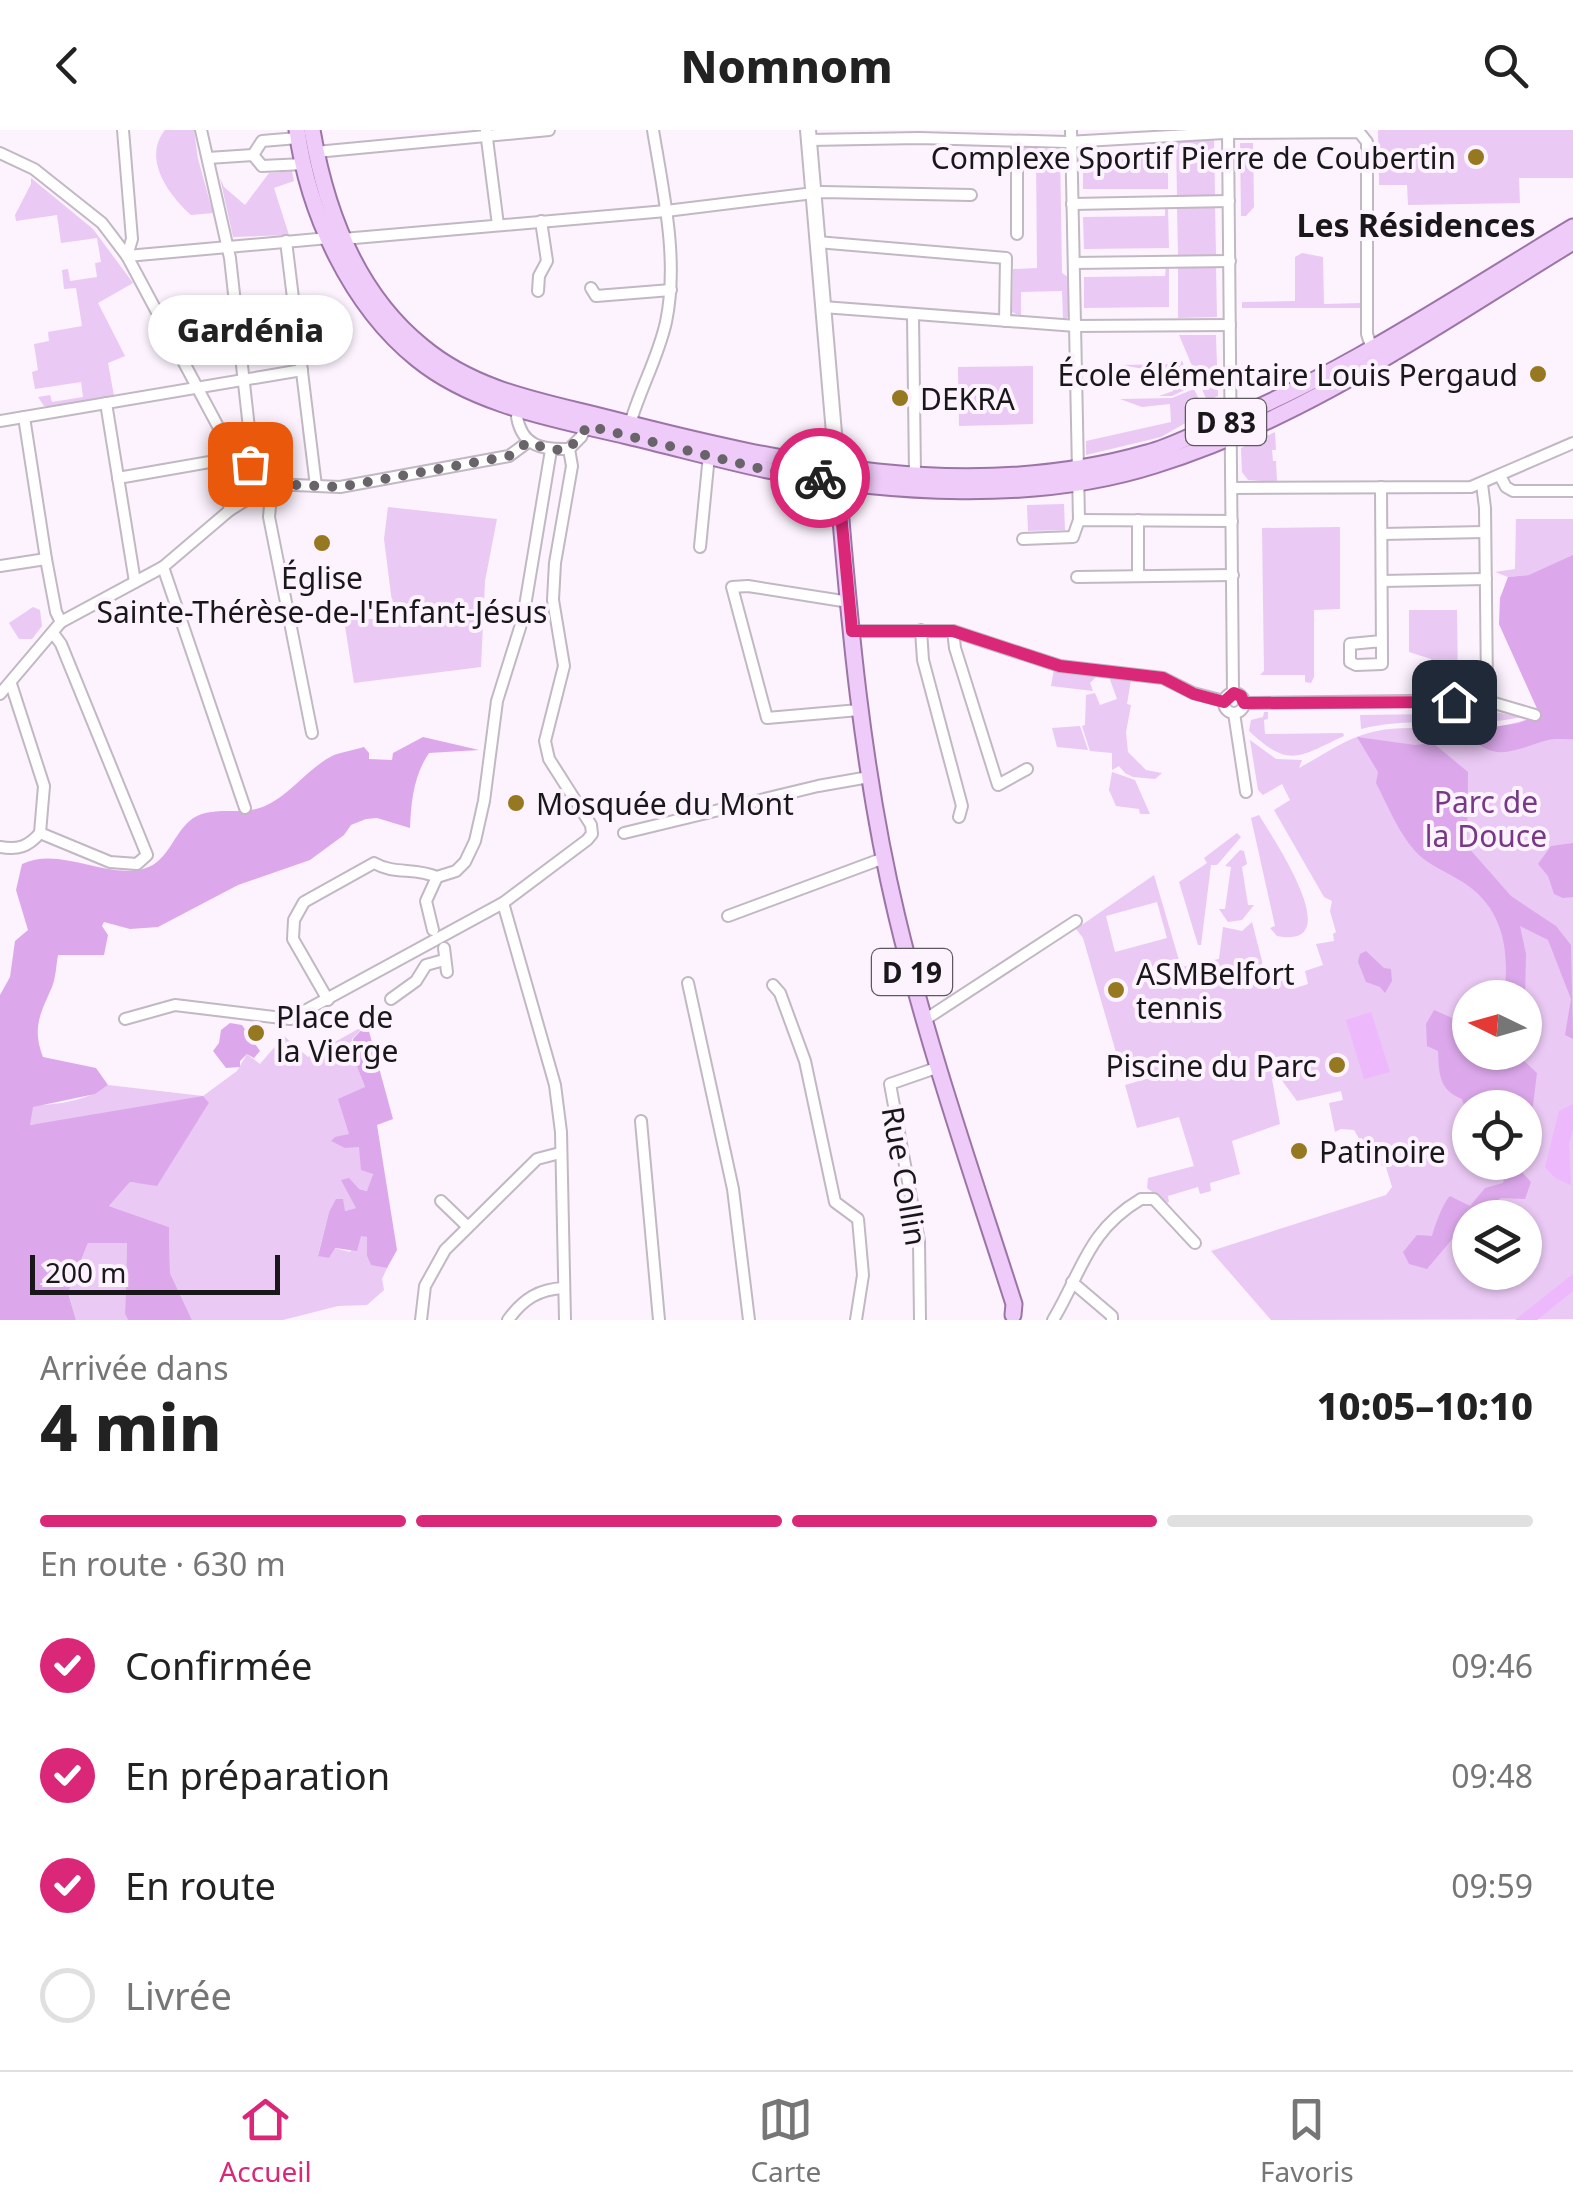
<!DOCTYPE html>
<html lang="fr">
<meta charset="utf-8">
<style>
body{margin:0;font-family:"Noto Sans",sans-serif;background:#f6f6f6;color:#222;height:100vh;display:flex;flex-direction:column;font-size:38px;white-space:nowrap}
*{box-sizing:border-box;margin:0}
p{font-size:32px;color:#767676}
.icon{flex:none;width:55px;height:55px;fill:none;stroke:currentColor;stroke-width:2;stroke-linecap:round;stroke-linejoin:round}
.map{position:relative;height:1190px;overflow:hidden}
.side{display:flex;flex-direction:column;background:#fff;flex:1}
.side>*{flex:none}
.needle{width:65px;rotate:275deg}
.tools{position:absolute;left:1452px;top:850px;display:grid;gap:20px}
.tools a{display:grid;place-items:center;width:90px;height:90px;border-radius:50%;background:#fff;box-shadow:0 2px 8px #0004;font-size:50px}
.scale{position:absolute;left:30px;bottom:25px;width:250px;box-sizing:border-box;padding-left:10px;border:5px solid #1a171b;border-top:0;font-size:28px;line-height:35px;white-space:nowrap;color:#1a171b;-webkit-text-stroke:8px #fcf3fe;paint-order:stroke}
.pin{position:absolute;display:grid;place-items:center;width:85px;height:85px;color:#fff;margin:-42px;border-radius:20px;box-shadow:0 5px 15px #0006}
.courier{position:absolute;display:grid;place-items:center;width:100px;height:100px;margin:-50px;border:8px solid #db2777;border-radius:50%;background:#fff;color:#222;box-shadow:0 2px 12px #0007}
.bubble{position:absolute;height:70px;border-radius:35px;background:#fff;box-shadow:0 2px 8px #0004;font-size:32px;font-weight:800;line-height:70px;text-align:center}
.summary em{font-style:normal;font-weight:800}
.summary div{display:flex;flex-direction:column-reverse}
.summary{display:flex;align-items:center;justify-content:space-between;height:170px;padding:0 40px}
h1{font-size:65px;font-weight:800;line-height:75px}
.bar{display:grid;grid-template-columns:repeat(4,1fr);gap:15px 10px;align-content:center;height:120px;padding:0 40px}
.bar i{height:12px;border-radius:8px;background:#e0e0e0}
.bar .current{background:#db2777}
.bar p{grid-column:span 4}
ol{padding:0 40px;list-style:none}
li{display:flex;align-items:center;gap:30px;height:110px}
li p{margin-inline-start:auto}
li .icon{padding:10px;border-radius:50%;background:#db2777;color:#fff;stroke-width:4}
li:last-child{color:#767676}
li i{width:55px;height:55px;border:5px solid #e0e0e0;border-radius:50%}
header{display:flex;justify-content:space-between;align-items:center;height:130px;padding:0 40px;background:#fff;font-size:45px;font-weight:800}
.tab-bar{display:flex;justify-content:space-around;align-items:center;height:140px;border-top:2px solid #e0e0e0;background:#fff;font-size:28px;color:#767676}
.tab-bar a{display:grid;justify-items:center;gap:5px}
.tab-bar .current{color:#db2777}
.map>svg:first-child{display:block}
.green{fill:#eac9f4;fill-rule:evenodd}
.forest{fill:#dca8eb}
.water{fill:#edb8fc}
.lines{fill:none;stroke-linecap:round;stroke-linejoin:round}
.street-casing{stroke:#c1b8c3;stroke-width:14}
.secondary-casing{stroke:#c1b8c3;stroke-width:18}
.primary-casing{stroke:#9c75a7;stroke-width:19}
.street{stroke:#fff;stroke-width:10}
.secondary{stroke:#fff;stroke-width:14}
.primary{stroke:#eecbf8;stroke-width:15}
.done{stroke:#69646a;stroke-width:10;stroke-dasharray:0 18}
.route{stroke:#db2777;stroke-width:12}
.poi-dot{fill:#967820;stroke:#fcf3fe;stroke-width:4}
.labels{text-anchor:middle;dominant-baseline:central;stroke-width:8;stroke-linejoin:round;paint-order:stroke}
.shield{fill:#fcf3fe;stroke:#5e595f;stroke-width:2.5}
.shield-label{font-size:28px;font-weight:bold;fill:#1a171b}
.poi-label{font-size:30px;fill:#1a171b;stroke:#fcf3fe;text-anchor:start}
.park-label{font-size:30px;fill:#773987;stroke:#fcf3fe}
.street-label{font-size:30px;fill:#1a171b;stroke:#fcf3fe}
.neighbourhood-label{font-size:32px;font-weight:bold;fill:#1a171b;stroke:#fcf3fe}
</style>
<header><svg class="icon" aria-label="back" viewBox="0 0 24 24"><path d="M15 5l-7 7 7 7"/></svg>Nomnom<svg class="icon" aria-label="search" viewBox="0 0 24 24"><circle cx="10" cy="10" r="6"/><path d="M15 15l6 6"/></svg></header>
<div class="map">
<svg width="1573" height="1190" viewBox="0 0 1573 1190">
<rect width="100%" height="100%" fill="#fcf3fe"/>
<g class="green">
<path d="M165,0H194L198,29L213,83L191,85C169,65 142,29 165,0Z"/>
<path d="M1378,0H1573V48H1519L1520,73L1408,75L1407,55H1379Z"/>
<path d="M1214,10L1215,66L1177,67L1176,12Z"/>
<path d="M1240,13H1253L1254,77L1246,86H1241Z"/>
<path d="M1161,15H1168V59H1083V27L1161,24Z"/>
<path d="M1023,17L1060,20L1062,143L1068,147L1069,185L1066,189H1063L1062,161L1021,162V186L1012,182L1013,139L1037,138L1036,26L1023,25Z"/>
<path d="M292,41L294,51L274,58L289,105L233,107L220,48L224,57L245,75L269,43Z"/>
<path d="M31,48L93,99L133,153L98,173L125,226L108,233L114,266L51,277L44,276L38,267L50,265L52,272L83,267L81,252L35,259L32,242L38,240L34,214L49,211L48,202L82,196L76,158L64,159L62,140L68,139L70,151L97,147L95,133L101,132L97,108L61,113L57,85L16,91L15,85L31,54Z"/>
<path d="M1215,76L1216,125L1178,126L1177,77Z"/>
<path d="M1165,77H1168L1169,118L1084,119L1083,87L1165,86Z"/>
<path d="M1302,123L1323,127L1324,174L1362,173V178H1242V172L1295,171V127Z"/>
<path d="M1178,136H1216L1217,187L1178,188Z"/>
<path d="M1166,137H1169V177L1084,178V147L1165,146Z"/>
<path d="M1179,205H1216L1218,266L1207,271Z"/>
<path d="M1182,231L1193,256L1172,266H1159L1173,261L1169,238L1157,241L1120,235L1172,234Z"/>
<path d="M1033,236V294L959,296L958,237Z"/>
<path d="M1194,259L1205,282L1161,307L1086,325V311L1171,292L1170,274L1142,277L1120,269L1172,268Z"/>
<path d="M1275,302L1276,320H1272L1273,331H1276L1277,352L1248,350L1242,342L1241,318Z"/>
<path d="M1064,374L1065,400L1028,401L1027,375Z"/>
<path d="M388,377L497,389L485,451L481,537L354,553L344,490L394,488L384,409Z"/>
<path d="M1516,389H1573V1189L1271,1190L1211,1121L1386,1065L1392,1057L1386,1037L1359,1027L1355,1016L1361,1012L1354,1000L1341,999L1335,1002L1329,973L1343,970L1341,961L1297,971L1278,945L1272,949L1280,994L1232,1011L1240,1044L1210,1053L1211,1061L1200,1064L1198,1057L1168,1066L1169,1072L1166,1073L1147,1058L1148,1048L1194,1036L1179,987L1137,998L1125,955L1167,943L1166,939L1124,950L1083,808L1076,799L1154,745L1181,837L1219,829L1223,797L1242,801L1252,792L1262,831V857L1272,854L1271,850L1277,849L1278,852L1288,849L1292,859L1308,854L1305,841L1323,835L1316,814L1334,811L1333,804L1336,802L1330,781L1332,771L1324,767L1274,680L1290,670L1282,654L1263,665L1258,660L1250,610L1276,629L1302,630L1299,638C1323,625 1349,606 1377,601C1405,595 1434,600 1463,600C1489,600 1516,594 1540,585L1499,494L1552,469L1529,445L1508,447L1495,442L1515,439ZM1157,772L1167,808L1115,822L1106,786ZM1470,868H1525V922H1470ZM1470,978H1525V1032H1470ZM1470,1088H1525V1142H1470Z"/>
<path d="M1340,397V479L1314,480V547L1311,553L1305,552V545H1260L1264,541L1262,398Z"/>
<path d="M33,477L40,480L42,496L32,509H19L9,493Z"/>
<path d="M1457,480L1458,560H1472L1473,556H1480L1471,564L1412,565L1413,549L1428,542L1431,529L1409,522V480Z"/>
<path d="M1054,539L1097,546L1090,553L1093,561L1051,556Z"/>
<path d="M1109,547L1131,550L1127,574L1131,575L1126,602L1128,622L1146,640L1162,643L1155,649L1133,647L1125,643L1119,636L1112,640V623L1090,621L1082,596L1085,595L1086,565L1095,563L1100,575L1117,569Z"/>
<path d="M1433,578H1472L1522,587C1468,599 1414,585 1361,599L1360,585L1432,584Z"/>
<path d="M1264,582H1268V589L1264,590L1265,604L1343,603L1344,606C1298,627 1290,639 1249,601L1251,590L1263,587Z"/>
<path d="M1080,596L1088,620L1057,617L1052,598Z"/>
<path d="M1112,642L1135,650L1150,684H1140L1139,679L1116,676L1109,660Z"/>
<path d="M1259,685C1270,704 1351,821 1277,806L1270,798L1275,796L1251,688Z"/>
<path d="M1237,703L1241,707L1217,735H1211L1201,815H1198L1179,752L1207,733L1204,728Z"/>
<path d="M1240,720L1244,721L1247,734L1242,737L1248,775H1254L1242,790L1228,792L1219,779H1225L1231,737L1225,736Z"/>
<path d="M367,894L352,909V924L365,957L349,1004L340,1008L359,1017L373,1043L368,1061L359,1059L356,1078L345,1081L336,1070L329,1082L318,1125L329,1128L334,1118L350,1122L360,1105L367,1107V1126L371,1134L387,1138L382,1149L384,1160L367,1175L338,1176L283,1190H192L170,1143L169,1097L109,1076L130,1052L157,1055L209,973L29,995L0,973C36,977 78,977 108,955L203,966L237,941L247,924L260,934L284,906L308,927Z"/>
<path d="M88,1113H127L125,1184L128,1190H76L68,1163Z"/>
</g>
<g class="forest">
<path d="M1573,425V609C1565,610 1556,608 1548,610C1516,619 1491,636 1467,601L1519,593L1540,585L1499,494L1500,468L1508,447L1529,445Z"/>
<path d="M423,607L479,620L429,623C414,645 411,671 410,698L377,688L366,689L351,695L344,705L310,730L238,755L158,797L130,799L104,792L102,796L108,805L104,825H58C56,836 56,847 52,857C40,884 32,898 43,927L96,938L108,955L95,964L33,977L30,995L203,966L209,973L157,1056L130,1052L109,1076L169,1097L170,1143L192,1190H128L125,1184L127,1113H88L68,1163L76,1190H0V865L10,847L15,811L28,800L16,760L22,734C60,716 101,748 143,739C171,732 174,697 197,686C219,676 243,686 265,676C290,665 309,637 334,625C342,622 355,620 364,617L369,623V629L392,630L393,623Z"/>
<path d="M1357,607L1415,615L1433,613L1468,642L1467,716L1511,766L1556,796L1571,815L1573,909L1565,905L1571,869L1548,810L1520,796L1526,824L1525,872V868L1504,867C1510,821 1504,777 1461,751C1445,741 1428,735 1415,721C1398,702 1388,676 1376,653L1378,642Z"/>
<path d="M1573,713V767L1563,768L1554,764L1548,746L1538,734L1551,716Z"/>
<path d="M1366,821L1384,838L1391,839L1392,851L1385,863L1380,857L1366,852L1358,832L1360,824Z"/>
<path d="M1434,880L1466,894L1470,899V922L1489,923L1498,933L1511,925L1520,927L1537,943L1530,1000L1534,1030L1520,1040L1531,1052L1525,1069L1501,1068L1470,1088L1427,1139L1409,1134L1403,1122L1417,1105L1432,1106C1435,1095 1443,1073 1450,1066L1470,1076L1485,1058L1503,1053L1507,1033L1525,1032V978H1470V996L1462,969C1439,960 1439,944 1438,921L1427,916L1426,894Z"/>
<path d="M230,893L242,895L260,921L254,928L247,924L240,931V937L226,938L213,921L219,913L221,900Z"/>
<path d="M367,894L393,989L377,995L397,1120L387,1138L371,1135L367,1126V1107L361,1106L357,1121L335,1118L329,1128L318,1126L329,1082L336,1069H343L345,1081L356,1078L341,1050L349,1048L359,1059L367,1061L373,1044L361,1040L359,1017L345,1018L331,1011L335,1007L349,1004L338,969L365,957L352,924L353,909Z"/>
</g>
<g class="water">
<path d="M1371,882L1390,942L1364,949L1346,890Z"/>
<path d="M1573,974V999L1569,1014L1571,1055L1555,1048L1545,1037L1559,981Z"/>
<path d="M1573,1144V1161L1537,1190H1515Z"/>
</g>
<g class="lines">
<defs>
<g id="street">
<path d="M123,0L132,109L127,126"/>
<path d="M201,0L230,128L251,316L247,332"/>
<path d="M1071,0L1079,390"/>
<path d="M1228,0L1233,563"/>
<path d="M486,1L498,95"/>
<path d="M298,8L262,11L253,25L262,36L304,34"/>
<path d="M809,10L919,8L1067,12L1224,3L1359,2L1367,12V204L1372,219"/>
<path d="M1017,11V104"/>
<path d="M316,22L549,0"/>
<path d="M0,23L34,39L102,93L127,126L221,302L272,354L340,357L509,326L528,312"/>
<path d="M208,28L253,25"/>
<path d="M1072,74L1229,71"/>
<path d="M343,109L666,81L822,62L971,65"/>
<path d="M286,111L316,356"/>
<path d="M817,112L1006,128L1005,191"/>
<path d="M127,126L329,108"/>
<path d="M1074,133L1230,131"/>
<path d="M591,158L596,166L671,160"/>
<path d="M538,161L539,146L547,131L541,91"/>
<path d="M823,177L1076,196L1230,195"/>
<path d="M913,185L915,345"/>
<path d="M106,273L135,452"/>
<path d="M524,275L517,287C522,316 542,320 569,319L581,307L588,293"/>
<path d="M24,287L46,429L56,482L61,492"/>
<path d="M0,291L302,240"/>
<path d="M630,294C640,259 658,228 666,192C679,130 663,61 653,0"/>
<path d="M221,302L216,309L230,380"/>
<path d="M1500,346L1506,357L1513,361H1573"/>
<path d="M118,348L221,330"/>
<path d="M272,354L269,387L312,603"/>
<path d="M1482,354L1485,378L1487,557L1484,570"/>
<path d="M1381,357L1382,525V534L1356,535L1350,532V514L1382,511"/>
<path d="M1232,358L1471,357L1573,313"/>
<path d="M1382,404L1485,402"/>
<path d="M1023,409L1073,407L1079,390L1232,391"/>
<path d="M700,417L709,325"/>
<path d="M0,436L46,429"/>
<path d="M163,437L245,678"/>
<path d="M1138,446V390"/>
<path d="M1077,447L1233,445"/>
<path d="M1382,451L1486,449"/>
<path d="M849,472L748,456L732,457L767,588L859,580"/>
<path d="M921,500L923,530L962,676L959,687"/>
<path d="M853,501H953L1060,536L1163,548L1193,563L1224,571"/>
<path d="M953,501L955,518L998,655L1027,639"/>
<path d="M11,554L44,656L40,703"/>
<circle cx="1234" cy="573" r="10"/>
<path d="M0,564L61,492L163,437L230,380L272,354"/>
<path d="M1244,573L1484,570L1535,585"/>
<path d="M1234,583L1246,662"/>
<path d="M40,703L110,732L137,734L147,725L61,514L53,503"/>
<path d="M624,703L818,656L869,647"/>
<path d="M0,717C18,720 28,717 40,703"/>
<path d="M503,773L555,955L561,1002L565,1190"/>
<path d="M728,786L884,728"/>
<path d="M433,800L426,771L437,747"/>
<path d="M444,818L447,842"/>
<path d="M688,853L733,1059L749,1190"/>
<path d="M773,855L780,863L805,931L835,1072L858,1089L863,1145L856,1190"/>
<path d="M391,869L416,851L426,835L444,830"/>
<path d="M328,870L293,809L294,790L304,772L374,733C395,745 414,737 437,747L456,741L465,732L475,711L484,671L497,571L523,488L551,320"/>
<path d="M125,889L175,875L290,889L503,773L587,710L592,704L591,695L549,629L545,611L564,536L553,470L555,433L572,336L569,319"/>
<path d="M926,889L1076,791"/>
<path d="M641,991L659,1190"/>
<path d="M441,1071L468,1097"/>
<path d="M1072,1152L1112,1186V1190"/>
<path d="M421,1190L425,1156L445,1120L537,1029L560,1023"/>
<path d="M508,1190C523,1169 539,1159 564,1158"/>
<path d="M920,1190L919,1111L890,954L939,937"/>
<path d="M1053,1190C1082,1142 1087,1101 1141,1069H1154L1195,1113"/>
</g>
<path id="secondary" d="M808,0L837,338"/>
<g id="primary">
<path d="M297,0C308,83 351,176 417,229C475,276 556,289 627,306C674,317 720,330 767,340C888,364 1036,373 1155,335C1307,288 1438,194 1573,112"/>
<path d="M312,0C326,82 357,164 423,217C477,262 545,272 611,289C786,334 969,374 1147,323C1171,317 1194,304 1217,295C1344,244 1456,167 1573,97"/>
<path d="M837,342C849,491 862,641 897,787C928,917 973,1046 1014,1174L1013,1185"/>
</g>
</defs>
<use href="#street" class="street-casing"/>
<use href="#secondary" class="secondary-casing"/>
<use href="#primary" class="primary-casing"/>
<use href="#street" class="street"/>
<use href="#secondary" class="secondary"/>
<use href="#primary" class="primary"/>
</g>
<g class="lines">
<path class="done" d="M250,334L272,354L340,357L509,326L528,312L551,320L569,319L588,296L762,339L820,348"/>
<path class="route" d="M820,348L838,351L852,501H953L1060,536L1163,548L1194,564L1224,572L1234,563L1241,566L1244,573L1454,572"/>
</g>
<g class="poi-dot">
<circle cx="1476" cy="27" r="10"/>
<circle cx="1538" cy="244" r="10"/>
<circle cx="900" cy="268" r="10"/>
<circle cx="322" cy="413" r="10"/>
<circle cx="516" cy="673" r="10"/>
<circle cx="1116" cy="860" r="10"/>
<circle cx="256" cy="903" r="10"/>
<circle cx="1337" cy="935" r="10"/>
<circle cx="1299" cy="1021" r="10"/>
</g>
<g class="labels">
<g class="shield">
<rect x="1186" y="269" width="80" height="46" rx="8"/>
<rect x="872" y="819" width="80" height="46" rx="8"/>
</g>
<g class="shield-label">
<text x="1226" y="292">D 83</text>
<text x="912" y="842">D 19</text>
</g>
<g class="poi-label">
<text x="1456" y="27" text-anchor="end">Complexe Sportif Pierre de Coubertin</text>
<text x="1518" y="244" text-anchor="end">École élémentaire Louis Pergaud</text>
<text x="920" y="268">DEKRA</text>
<text x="322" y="447" text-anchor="middle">Église<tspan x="322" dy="34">Sainte-Thérèse-de-l'Enfant-Jésus</tspan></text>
<text x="536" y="673">Mosquée du Mont</text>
<text x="1136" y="843">ASMBelfort<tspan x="1136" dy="34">tennis</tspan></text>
<text x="276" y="886">Place de<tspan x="276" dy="34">la Vierge</tspan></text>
<text x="1317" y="935" text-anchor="end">Piscine du Parc</text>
<text x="1319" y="1021">Patinoire</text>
</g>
<g class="park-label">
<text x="1486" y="671">Parc de<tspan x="1486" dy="34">la Douce</tspan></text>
</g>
<g class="street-label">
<text transform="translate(905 1046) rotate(80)">Rue Collin</text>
</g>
<g class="neighbourhood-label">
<text x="1416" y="94">Les Résidences</text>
</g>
</g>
</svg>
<div class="tools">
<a><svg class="needle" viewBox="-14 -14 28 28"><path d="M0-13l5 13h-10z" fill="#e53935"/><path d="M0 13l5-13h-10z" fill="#767676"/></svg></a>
<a><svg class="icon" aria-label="locate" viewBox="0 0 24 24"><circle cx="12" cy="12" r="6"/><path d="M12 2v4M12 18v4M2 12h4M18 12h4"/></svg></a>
<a><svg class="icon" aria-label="layers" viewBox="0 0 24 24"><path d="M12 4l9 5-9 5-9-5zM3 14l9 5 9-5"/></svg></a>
</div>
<div class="scale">200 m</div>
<div class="pin" style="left:250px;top:334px;background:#ea580c"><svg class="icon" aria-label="bag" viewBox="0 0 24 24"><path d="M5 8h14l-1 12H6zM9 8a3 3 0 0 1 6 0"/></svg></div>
<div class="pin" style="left:1454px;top:572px;background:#1f2937"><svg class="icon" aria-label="home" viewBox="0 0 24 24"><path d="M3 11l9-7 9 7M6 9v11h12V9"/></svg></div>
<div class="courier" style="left:820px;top:348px"><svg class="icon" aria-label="bike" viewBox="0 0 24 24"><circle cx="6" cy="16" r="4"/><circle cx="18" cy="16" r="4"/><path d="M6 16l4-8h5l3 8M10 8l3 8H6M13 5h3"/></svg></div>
<div class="bubble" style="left:148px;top:165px;width:205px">Gardénia</div>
</div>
<section class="side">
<div class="summary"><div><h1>4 min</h1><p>Arrivée dans</p></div><em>10:05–10:10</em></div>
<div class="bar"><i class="current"></i><i class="current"></i><i class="current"></i><i></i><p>En route · 630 m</p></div>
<ol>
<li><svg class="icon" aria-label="check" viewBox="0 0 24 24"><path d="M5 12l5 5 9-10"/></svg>Confirmée<p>09:46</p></li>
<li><svg class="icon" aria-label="check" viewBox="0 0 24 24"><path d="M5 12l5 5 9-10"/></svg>En préparation<p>09:48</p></li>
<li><svg class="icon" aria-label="check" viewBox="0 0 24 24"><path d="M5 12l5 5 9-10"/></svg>En route<p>09:59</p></li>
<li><i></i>Livrée</li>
</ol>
</section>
<nav class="tab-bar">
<a class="current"><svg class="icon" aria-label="home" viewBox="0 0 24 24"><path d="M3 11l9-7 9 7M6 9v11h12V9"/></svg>Accueil</a>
<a><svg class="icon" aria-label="map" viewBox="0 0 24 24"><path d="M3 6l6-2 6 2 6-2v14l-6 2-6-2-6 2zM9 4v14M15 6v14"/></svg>Carte</a>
<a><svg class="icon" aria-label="saved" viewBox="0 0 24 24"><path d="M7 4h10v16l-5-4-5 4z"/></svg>Favoris</a>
</nav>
